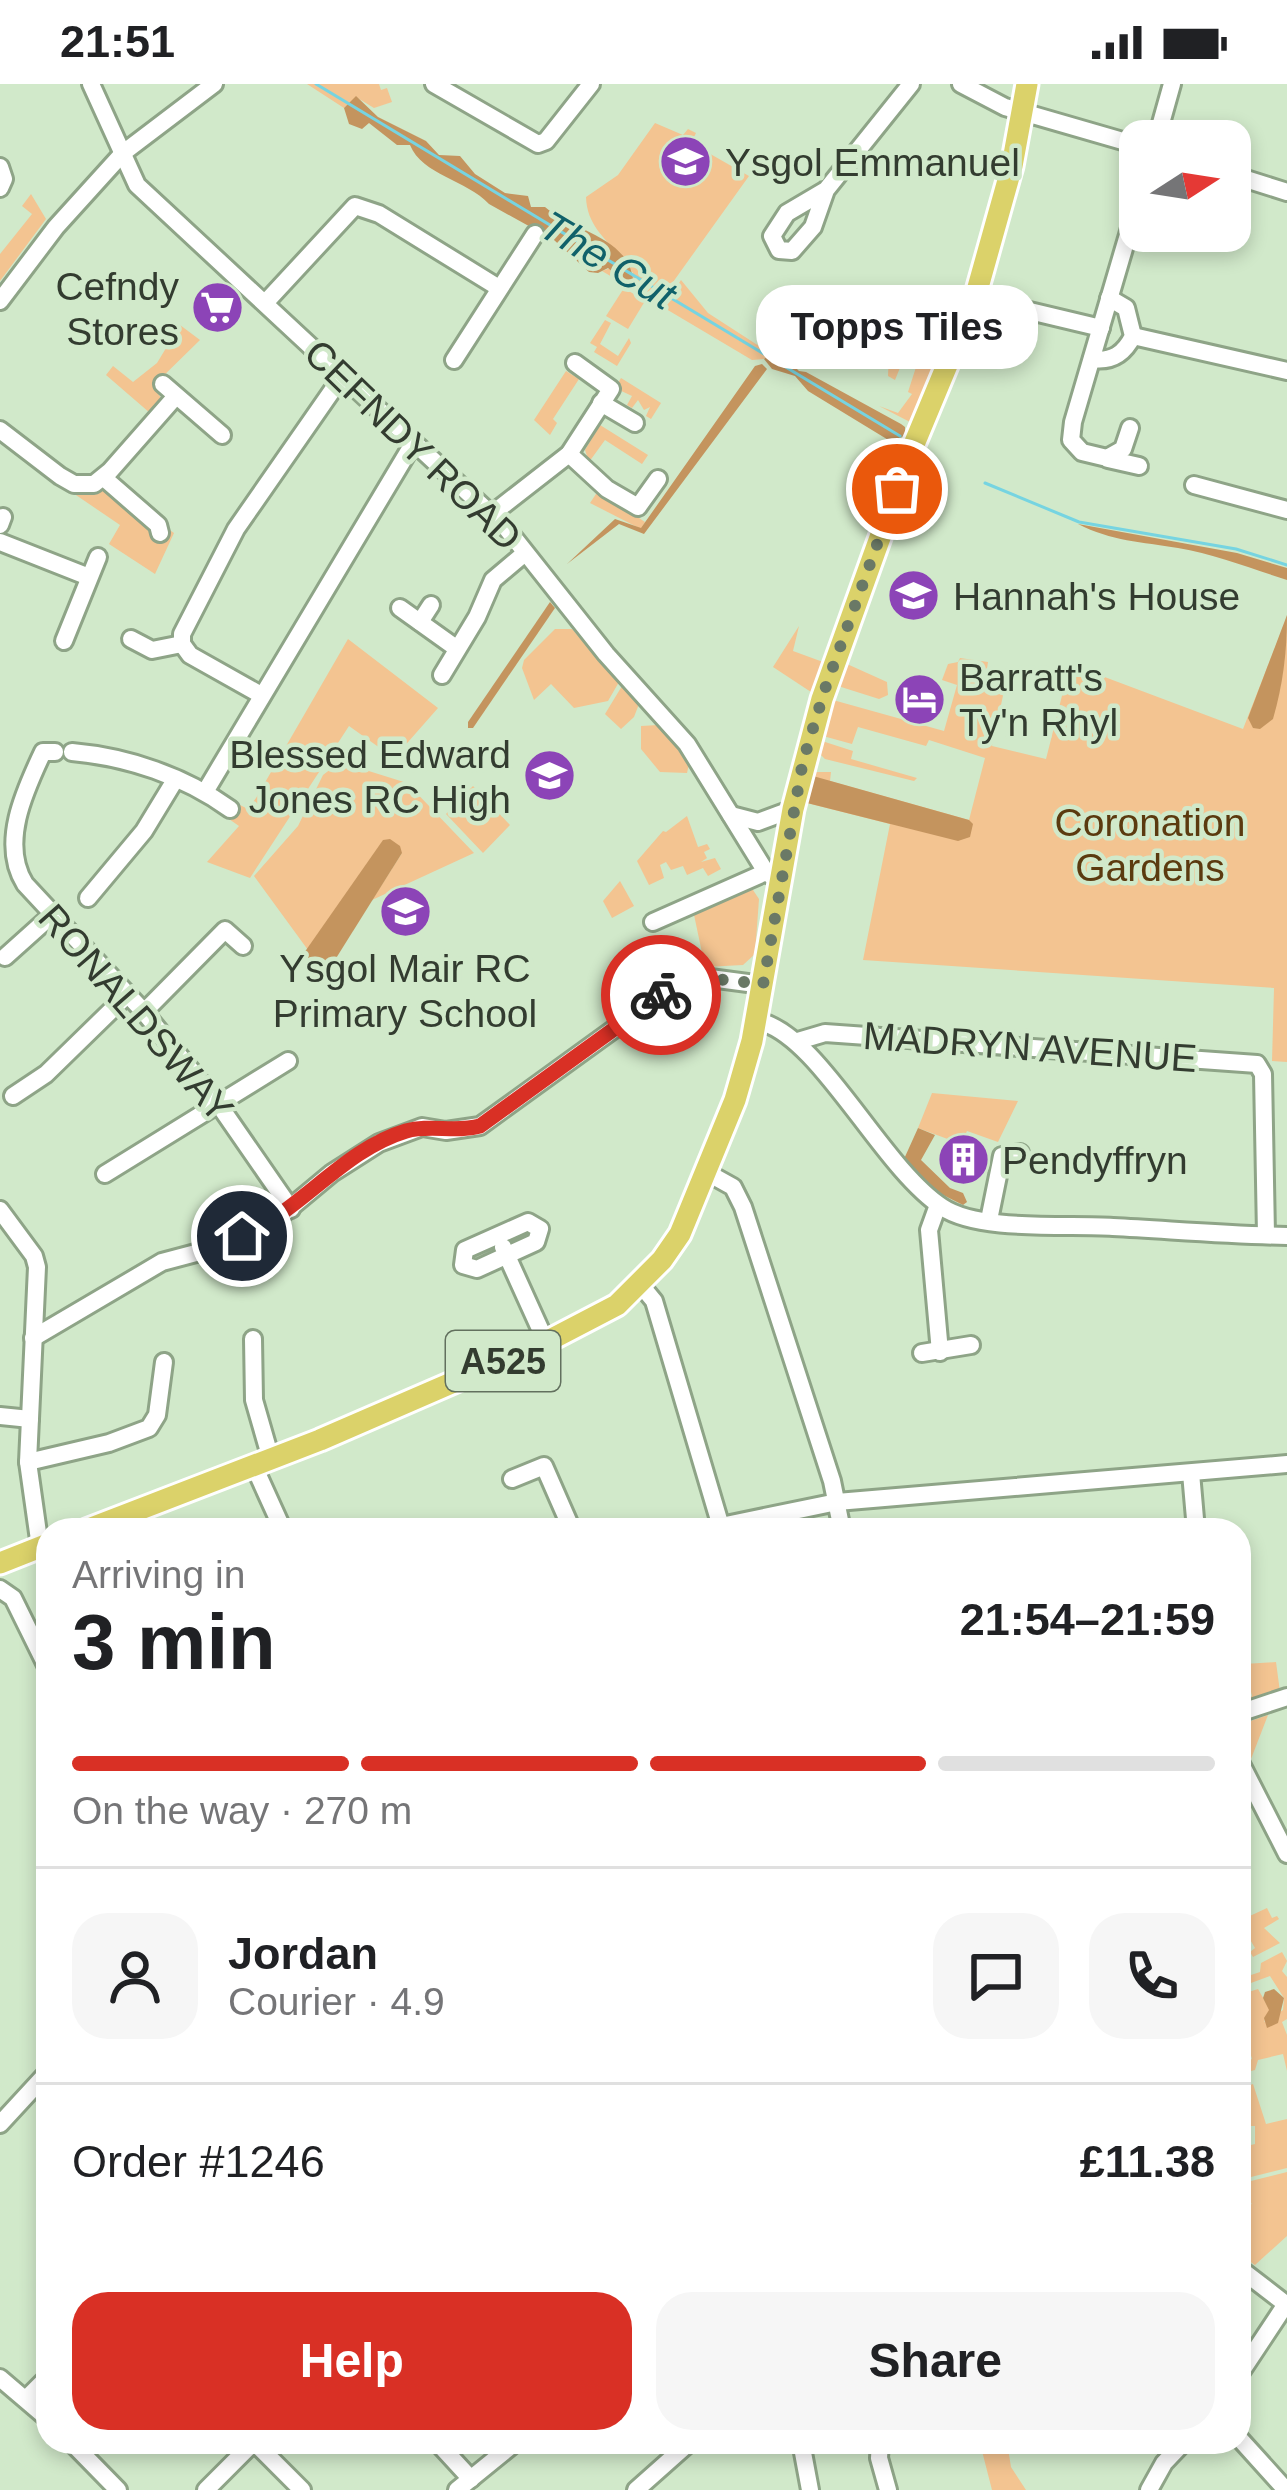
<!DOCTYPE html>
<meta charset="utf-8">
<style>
body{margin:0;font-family:Arial,sans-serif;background:#f6f6f6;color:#202124;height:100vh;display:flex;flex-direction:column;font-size:45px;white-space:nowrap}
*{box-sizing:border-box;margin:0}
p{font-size:39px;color:#757577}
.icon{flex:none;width:66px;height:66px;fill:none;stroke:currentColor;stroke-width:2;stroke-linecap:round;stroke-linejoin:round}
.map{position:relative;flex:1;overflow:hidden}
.side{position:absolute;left:36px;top:1434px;width:1215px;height:936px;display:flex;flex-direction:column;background:#fff;border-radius:36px;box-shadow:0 6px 18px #0003}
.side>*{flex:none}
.needle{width:78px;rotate:78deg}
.fabs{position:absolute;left:1119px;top:36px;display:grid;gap:24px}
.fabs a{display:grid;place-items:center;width:132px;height:132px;border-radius:24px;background:#fff;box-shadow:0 6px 18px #0003;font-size:60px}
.pin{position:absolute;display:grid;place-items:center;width:102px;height:102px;color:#fff;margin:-51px;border:6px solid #fff;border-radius:50%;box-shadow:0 3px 12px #0007}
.courier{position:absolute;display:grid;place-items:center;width:120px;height:120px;margin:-60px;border:9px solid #d93025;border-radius:50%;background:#fff;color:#222;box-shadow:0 3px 15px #0007}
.bubble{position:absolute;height:84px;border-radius:36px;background:#fff;box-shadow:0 6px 18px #0003;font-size:39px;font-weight:700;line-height:84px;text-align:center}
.headline em{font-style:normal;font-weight:700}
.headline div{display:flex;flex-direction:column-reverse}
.headline{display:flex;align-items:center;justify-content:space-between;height:204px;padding:0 36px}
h1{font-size:78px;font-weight:700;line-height:90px}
.bar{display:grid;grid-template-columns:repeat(4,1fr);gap:18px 12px;align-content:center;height:144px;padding:0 36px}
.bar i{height:15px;border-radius:9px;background:#e0e0e0}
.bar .selected{background:#d93025}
.bar p{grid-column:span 4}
.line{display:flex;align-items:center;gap:30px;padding:0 36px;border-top:3px solid #e0e0e0}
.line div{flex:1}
.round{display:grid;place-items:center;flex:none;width:126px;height:126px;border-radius:36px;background:#f6f6f6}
.action{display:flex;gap:24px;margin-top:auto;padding:24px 36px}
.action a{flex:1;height:138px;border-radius:36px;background:#d93025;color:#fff;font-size:48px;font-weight:700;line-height:138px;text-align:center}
.action a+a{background:#f6f6f6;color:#202124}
.status{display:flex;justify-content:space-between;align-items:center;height:84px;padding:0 60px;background:#fff;direction:ltr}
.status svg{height:33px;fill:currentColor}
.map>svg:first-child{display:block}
.green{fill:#f3c491}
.forest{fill:#c4945e}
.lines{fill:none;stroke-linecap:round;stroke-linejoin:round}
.stream{stroke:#76d4e1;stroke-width:3}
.minor-casing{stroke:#8ea487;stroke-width:22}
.major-casing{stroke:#fff;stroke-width:27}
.minor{stroke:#fff;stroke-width:16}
.major{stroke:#dbd26a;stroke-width:21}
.done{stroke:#6a7966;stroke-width:12;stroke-dasharray:0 21.6}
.route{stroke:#d93025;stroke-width:15}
.labels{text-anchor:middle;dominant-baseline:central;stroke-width:9;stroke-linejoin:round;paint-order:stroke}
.shield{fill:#d1e9ca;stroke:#62705e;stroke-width:3}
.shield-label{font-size:36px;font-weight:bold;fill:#333c30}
.poi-label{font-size:39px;fill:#333c30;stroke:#d1e9ca;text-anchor:start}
.street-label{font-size:39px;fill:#333c30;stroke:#d1e9ca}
.park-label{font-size:39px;fill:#5b3a0f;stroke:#d1e9ca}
.water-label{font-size:42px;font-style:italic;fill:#10616a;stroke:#d1e9ca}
</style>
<div class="status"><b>21:51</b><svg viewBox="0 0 49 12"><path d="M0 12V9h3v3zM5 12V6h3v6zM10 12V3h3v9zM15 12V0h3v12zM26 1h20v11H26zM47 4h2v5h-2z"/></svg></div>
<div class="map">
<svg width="1287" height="2406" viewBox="0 0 1287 2406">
<rect width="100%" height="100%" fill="#d1e9ca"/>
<g class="green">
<path d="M307,0H379L381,6L387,4L392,18L374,24L356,13L344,24Z"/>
<path d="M655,39L683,51L688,45L696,49L691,59L749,92L668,205L673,208L681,196L708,229L770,269L764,275L752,276L602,187L611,184L616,192L633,189C616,161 587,148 586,113L618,91Z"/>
<path d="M31,110L46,135L0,197V170L32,130L22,122Z"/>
<path d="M624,204L645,217L628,245L606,232Z"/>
<path d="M825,220L934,285L910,338L879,322L898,329L912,310L908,308L917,280L904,274L895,296L888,292L889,269L857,270L863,257L844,241L840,245L823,236L805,277L800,274L803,268L796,256Z"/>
<path d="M605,236L611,239L600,260L618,272L629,254L631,259L617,282L594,268L597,263L590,259Z"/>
<path d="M180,241L200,256L153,302L161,314L150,329L106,291L113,282L133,298L157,279Z"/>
<path d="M566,287L579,295L553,335L557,339L550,351L534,336Z"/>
<path d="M621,294L661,319L651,335L646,332L650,323L644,326L638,316L632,324L627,321L632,312L615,304Z"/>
<path d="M600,341L648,371L642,380L605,356L589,378L585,366Z"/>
<path d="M108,403L174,449L155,490L109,460L120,441L73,409Z"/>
<path d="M598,407L645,438L641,445L590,419Z"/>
<path d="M1287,533V978L1272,977L1274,904L863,876L890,740L807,719L814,688H831L830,697L969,736L985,674L929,656L926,662L858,643L852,660L823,652L833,616L944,647L957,601L942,596L948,580L958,578L960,574L988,578L987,585L998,588L996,596L1006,598L992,662L1046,675L1070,580L1243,645Z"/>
<path d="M799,542L793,567L823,578L811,608L773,583Z"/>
<path d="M555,545H572L619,598L608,617L574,624L551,600L534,616L522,584L524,576Z"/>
<path d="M348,555L438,624L394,674L349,642L250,794L207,778L239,742L226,733L234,718L248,725L256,714Z"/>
<path d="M847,580L887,598L888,611L879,615L838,602Z"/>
<path d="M622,602L639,620L634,633L621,645L605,630Z"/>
<path d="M658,641L690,676L687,689L660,688L641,665V642Z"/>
<path d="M822,657L853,667L851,675L917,694L914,697L825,675L819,669Z"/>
<path d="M340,678L407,699L474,769L372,816L402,769L336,827L308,866L254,792L298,742L323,691Z"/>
<path d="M473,702L510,741L483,769L446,730Z"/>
<path d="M687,732L698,763L707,760L710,765L704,768L707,774L701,778L715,774L721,785L708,792L703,784L687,791L683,782L671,786L666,778L660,781L664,794L649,801L637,777L663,747L666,748Z"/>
<path d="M620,797L634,822L612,834L603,817Z"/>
<path d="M751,803L759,815L755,870L743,881L705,883L693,826Z"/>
<path d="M932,1009L1018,1017L998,1058L967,1047L961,1060L918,1044Z"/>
<path d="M1276,1578L1280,1608L1239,1620L1252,1612L1244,1580Z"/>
<path d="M1268,1631L1251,1675L1239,1652V1641Z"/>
<path d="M1267,1824L1272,1834L1277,1832L1279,1835L1264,1844L1280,1859L1253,1873L1250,1868L1255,1864L1239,1837Z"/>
<path d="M1239,1844L1249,1865L1241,1870L1248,1892L1260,1888L1261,1879L1282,1868L1287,1877L1282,1887L1287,1893V1935L1282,1938L1287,1951V1987L1283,1970L1258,1976L1255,1986L1239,1990V1983L1252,1975L1249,1964L1245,1966L1239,1941V1911L1258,1905L1270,1926L1264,1938L1283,1926L1284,1914L1270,1892L1240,1903Z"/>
<path d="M1253,2000L1266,2040L1287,2035V2084L1239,2096V2064L1255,2060V2042H1251L1246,2023L1250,2022L1248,2014H1245L1242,2004Z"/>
<path d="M1287,2088V2152L1255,2181L1239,2170V2123L1252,2120L1239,2107V2100Z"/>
<path d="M992,2358H1007L1011,2383L1026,2406H992L982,2367Z"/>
</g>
<g class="forest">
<path d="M356,12L378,33L426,57L439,71L460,72L475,90L505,109L528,112L531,123H545C571,146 628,153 633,195L623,197L608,184L598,189L589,188L554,156L489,120C467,96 422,91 410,61H397L369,39L362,45L349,40L344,24Z"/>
<path d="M799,256L803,268L793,281L799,287L806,288L901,340L905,343V352L890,357L808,307L795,292L772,285L764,275L783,261Z"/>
<path d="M762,280L767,285L644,450L619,440L567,480L615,435L641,444L755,282Z"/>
<path d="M1078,440L1237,469L1287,484V496C1252,485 1215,470 1178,464C1142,458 1111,457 1078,440Z"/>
<path d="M550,518L555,524L473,644H468V638Z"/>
<path d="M1287,531C1287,568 1283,600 1273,635L1260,645L1253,644L1248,634Z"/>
<path d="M813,692L969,736L973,740L970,753L958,757L807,719Z"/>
<path d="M390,755L400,762L402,769L323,895L304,869L383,756Z"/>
<path d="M918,1044L935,1051L921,1076L950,1104L963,1109L967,1118L963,1121L933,1106L904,1075Z"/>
<path d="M1274,1905L1284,1914L1278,1939L1267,1944L1264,1934L1269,1926L1263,1914L1265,1908Z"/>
</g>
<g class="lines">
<g class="stream">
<path d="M316,0L900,352"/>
<path d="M985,399L1079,438L1236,465L1287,481"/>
</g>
<defs>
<g id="minor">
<path d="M91,0L137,101L507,445L606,570L687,660L766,788L779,797"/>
<path d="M434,0L538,60L546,57L591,0"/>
<path d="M961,0L1005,23L1140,62"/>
<path d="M1156,57L1172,0"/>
<path d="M0,83L4,95L0,104"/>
<path d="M1230,90L1287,108"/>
<path d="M826,106L787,129L772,152L779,166L792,167L813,143L826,106L911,0"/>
<path d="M975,214L1101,244"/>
<path d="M0,217L56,143L123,69L214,0"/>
<path d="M266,218L355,122L379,130L499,204"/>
<path d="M1133,252L1287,287"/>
<path d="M1092,275C1112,278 1124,270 1133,252L1126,224L1109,214"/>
<path d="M454,276L535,150"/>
<path d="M163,300L222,351"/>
<path d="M601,319L635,339"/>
<path d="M1130,344L1123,365L1107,374L1082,368L1071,356L1073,338L1140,110"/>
<path d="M0,346L60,392L74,400H94L110,387L176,312"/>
<path d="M569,370L607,405L638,423L658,395"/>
<path d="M1108,375L1139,382"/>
<path d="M104,394L158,441L160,449"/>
<path d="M1194,401L1287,426"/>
<path d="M492,430L569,370L611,305L575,279"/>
<path d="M0,441L3,433"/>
<path d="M0,458L89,493"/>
<path d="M400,524L456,564"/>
<path d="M420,538L431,521"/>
<path d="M131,555L152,566L182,560"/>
<path d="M64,557L98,473"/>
<path d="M442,591L477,533L493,496L525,469"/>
<path d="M261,611L190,571L182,560V550L236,445L343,291"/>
<path d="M55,668H43C24,708 0,760 25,800L144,928L219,1021L291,1125"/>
<path d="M72,668C128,673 184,692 230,725"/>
<path d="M205,708L414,358"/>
<path d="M731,731L758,738L793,725"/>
<path d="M88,814L144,747L175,696"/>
<path d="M653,838L766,788"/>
<path d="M5,873L53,830"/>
<path d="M144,928L225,846L243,862"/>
<path d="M758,937C819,950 880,1082 942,1123C979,1148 1067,1140 1113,1143C1171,1146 1229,1151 1287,1152"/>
<path d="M798,957L825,949L1257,980L1263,990L1266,1151"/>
<path d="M13,1012L46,990L127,911"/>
<path d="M706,1088L733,1103L743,1123L832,1397L842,1446"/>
<path d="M105,1090L288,977"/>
<path d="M938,1121L929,1146L940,1268"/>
<path d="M0,1126L34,1172L37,1183L28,1378L40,1463"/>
<path d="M989,1136L1002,1072L1020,1069"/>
<path d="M528,1138L540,1145L536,1158L477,1185L463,1181L465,1166Z"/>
<path d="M503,1163L546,1258"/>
<path d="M640,1200L654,1217L722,1446"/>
<path d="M33,1254L162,1178L211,1165L273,1138L332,1089L379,1059L422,1043L446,1047L480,1042L668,906L710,894L763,901"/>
<path d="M253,1255L254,1316L271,1375"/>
<path d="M922,1269L971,1261"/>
<path d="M0,1332L30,1335"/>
<path d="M28,1378L109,1359L149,1344L157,1331L164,1278"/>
<path d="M254,1382L283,1446"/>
<path d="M1191,1389L1196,1446"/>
<path d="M512,1395L544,1382L572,1446"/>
<path d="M721,1442L837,1418L1287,1380"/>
<path d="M0,1505L13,1514L48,1585"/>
<path d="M1239,1629L1287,1613"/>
<path d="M1239,1676L1287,1770"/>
<path d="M0,2040L48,1988"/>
<path d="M1239,2184L1287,2221"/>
<path d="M1239,2291L1286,2220"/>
<path d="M0,2294L48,2335"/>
<path d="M27,2314L48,2293"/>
<path d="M1239,2354L1286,2406"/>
<path d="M71,2358L118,2406"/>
<path d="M437,2358L471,2395"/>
<path d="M801,2358L810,2406"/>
<path d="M880,2358L879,2374L888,2406"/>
<path d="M206,2406L254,2358L302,2406"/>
<path d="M457,2406L516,2358"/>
<path d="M636,2406L690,2358"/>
<path d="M1149,2406L1164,2379L1184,2358"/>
</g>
<g id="major">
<path d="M86,1446L320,1356L546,1258L617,1221L662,1176L680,1150L735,1016L752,957L793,725L822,615L910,370L975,214L1012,82L1027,0"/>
<path d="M0,1479L48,1460"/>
</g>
</defs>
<use href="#minor" class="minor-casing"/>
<use href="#major" class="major-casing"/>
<use href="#minor" class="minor"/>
<use href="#major" class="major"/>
</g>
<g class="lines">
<path class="done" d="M661,911C693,889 726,895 763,901L803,677L825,605L897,405"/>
<path class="route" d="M242,1152C302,1126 343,1066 406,1047C430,1040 455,1049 480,1042L661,911"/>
</g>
<defs>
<symbol id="school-disc" viewBox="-11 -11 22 22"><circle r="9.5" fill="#8c44b7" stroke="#d1e9ca"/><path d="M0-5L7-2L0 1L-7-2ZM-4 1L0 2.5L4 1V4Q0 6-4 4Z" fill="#fff"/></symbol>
<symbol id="supermarket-disc" viewBox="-11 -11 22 22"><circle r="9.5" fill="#8c44b7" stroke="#d1e9ca"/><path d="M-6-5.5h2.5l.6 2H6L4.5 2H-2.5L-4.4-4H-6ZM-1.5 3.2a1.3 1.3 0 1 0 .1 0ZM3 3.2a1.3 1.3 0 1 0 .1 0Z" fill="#fff"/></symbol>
<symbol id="hotel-disc" viewBox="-11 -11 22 22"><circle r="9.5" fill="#8c44b7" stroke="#d1e9ca"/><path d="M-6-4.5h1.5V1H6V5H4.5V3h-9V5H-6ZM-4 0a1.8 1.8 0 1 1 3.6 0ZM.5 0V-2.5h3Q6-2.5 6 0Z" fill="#fff"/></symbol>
<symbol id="building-disc" viewBox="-11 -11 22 22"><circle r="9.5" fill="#8c44b7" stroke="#d1e9ca"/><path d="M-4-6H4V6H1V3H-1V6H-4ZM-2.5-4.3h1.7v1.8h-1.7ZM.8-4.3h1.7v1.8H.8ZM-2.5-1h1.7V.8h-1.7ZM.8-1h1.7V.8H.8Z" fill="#fff"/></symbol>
</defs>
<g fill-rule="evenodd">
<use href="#school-disc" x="656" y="48" width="59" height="59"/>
<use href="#supermarket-disc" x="188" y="194" width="59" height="59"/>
<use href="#school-disc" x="884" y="482" width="59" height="59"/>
<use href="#hotel-disc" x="890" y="586" width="59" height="59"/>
<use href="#school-disc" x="520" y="662" width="59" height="59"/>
<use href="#school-disc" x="376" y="798" width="59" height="59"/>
<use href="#building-disc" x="934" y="1046" width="59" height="59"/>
</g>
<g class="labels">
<rect class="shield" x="446" y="1247" width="114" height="60" rx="9"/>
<g class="shield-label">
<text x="503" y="1277">A525</text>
</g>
<g class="poi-label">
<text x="725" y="78">Ysgol Emmanuel</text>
<text x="179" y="202" text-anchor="end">Cefndy<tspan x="179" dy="45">Stores</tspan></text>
<text x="953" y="512">Hannah's House</text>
<text x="959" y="593">Barratt's<tspan x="959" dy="45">Ty'n Rhyl</tspan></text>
<text x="511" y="670" text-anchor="end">Blessed Edward<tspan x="511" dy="45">Jones RC High</tspan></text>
<text x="405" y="884" text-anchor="middle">Ysgol Mair RC<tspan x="405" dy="45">Primary School</tspan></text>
<text x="1002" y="1076">Pendyffryn</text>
</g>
<g class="street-label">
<text transform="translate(413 361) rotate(44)">CEFNDY ROAD</text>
<text transform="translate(136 929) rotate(49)">RONALDSWAY</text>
<text transform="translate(1030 963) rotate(4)">MADRYN AVENUE</text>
</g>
<g class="park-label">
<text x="1150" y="738">Coronation<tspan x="1150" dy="45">Gardens</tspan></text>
</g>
<g class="water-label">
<text transform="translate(608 176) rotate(31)">The Cut</text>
</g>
</g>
</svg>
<div class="fabs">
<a><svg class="needle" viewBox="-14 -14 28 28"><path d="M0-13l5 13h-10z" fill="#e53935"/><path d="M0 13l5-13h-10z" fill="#757577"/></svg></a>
</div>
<div class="pin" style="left:897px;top:405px;background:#ea580c"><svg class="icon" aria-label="bag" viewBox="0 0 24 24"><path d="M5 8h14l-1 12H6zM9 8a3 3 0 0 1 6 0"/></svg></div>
<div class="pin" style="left:242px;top:1152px;background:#1f2937"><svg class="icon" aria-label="home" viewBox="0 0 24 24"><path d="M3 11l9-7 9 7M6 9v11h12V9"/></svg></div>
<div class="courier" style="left:661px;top:911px"><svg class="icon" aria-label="bike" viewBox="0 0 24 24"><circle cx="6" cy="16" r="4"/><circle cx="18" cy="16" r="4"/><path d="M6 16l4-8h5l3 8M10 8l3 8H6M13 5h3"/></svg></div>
<div class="bubble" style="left:756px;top:201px;width:282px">Topps Tiles</div>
<section class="side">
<div class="headline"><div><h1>3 min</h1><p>Arriving in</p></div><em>21:54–21:59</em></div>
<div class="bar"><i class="selected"></i><i class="selected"></i><i class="selected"></i><i></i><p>On the way · 270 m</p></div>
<div class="line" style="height:216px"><a class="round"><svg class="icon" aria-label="person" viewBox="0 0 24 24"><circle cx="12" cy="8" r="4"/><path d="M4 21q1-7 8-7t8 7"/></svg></a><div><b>Jordan</b><p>Courier · 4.9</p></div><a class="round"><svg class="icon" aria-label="chat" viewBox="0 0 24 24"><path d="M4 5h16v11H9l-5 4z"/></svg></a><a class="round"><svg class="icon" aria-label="phone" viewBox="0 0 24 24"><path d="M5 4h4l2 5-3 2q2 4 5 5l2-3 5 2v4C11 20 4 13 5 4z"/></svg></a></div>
<div class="line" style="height:156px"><div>Order #1246</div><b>£11.38</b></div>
<div class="action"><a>Help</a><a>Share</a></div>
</section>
</div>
